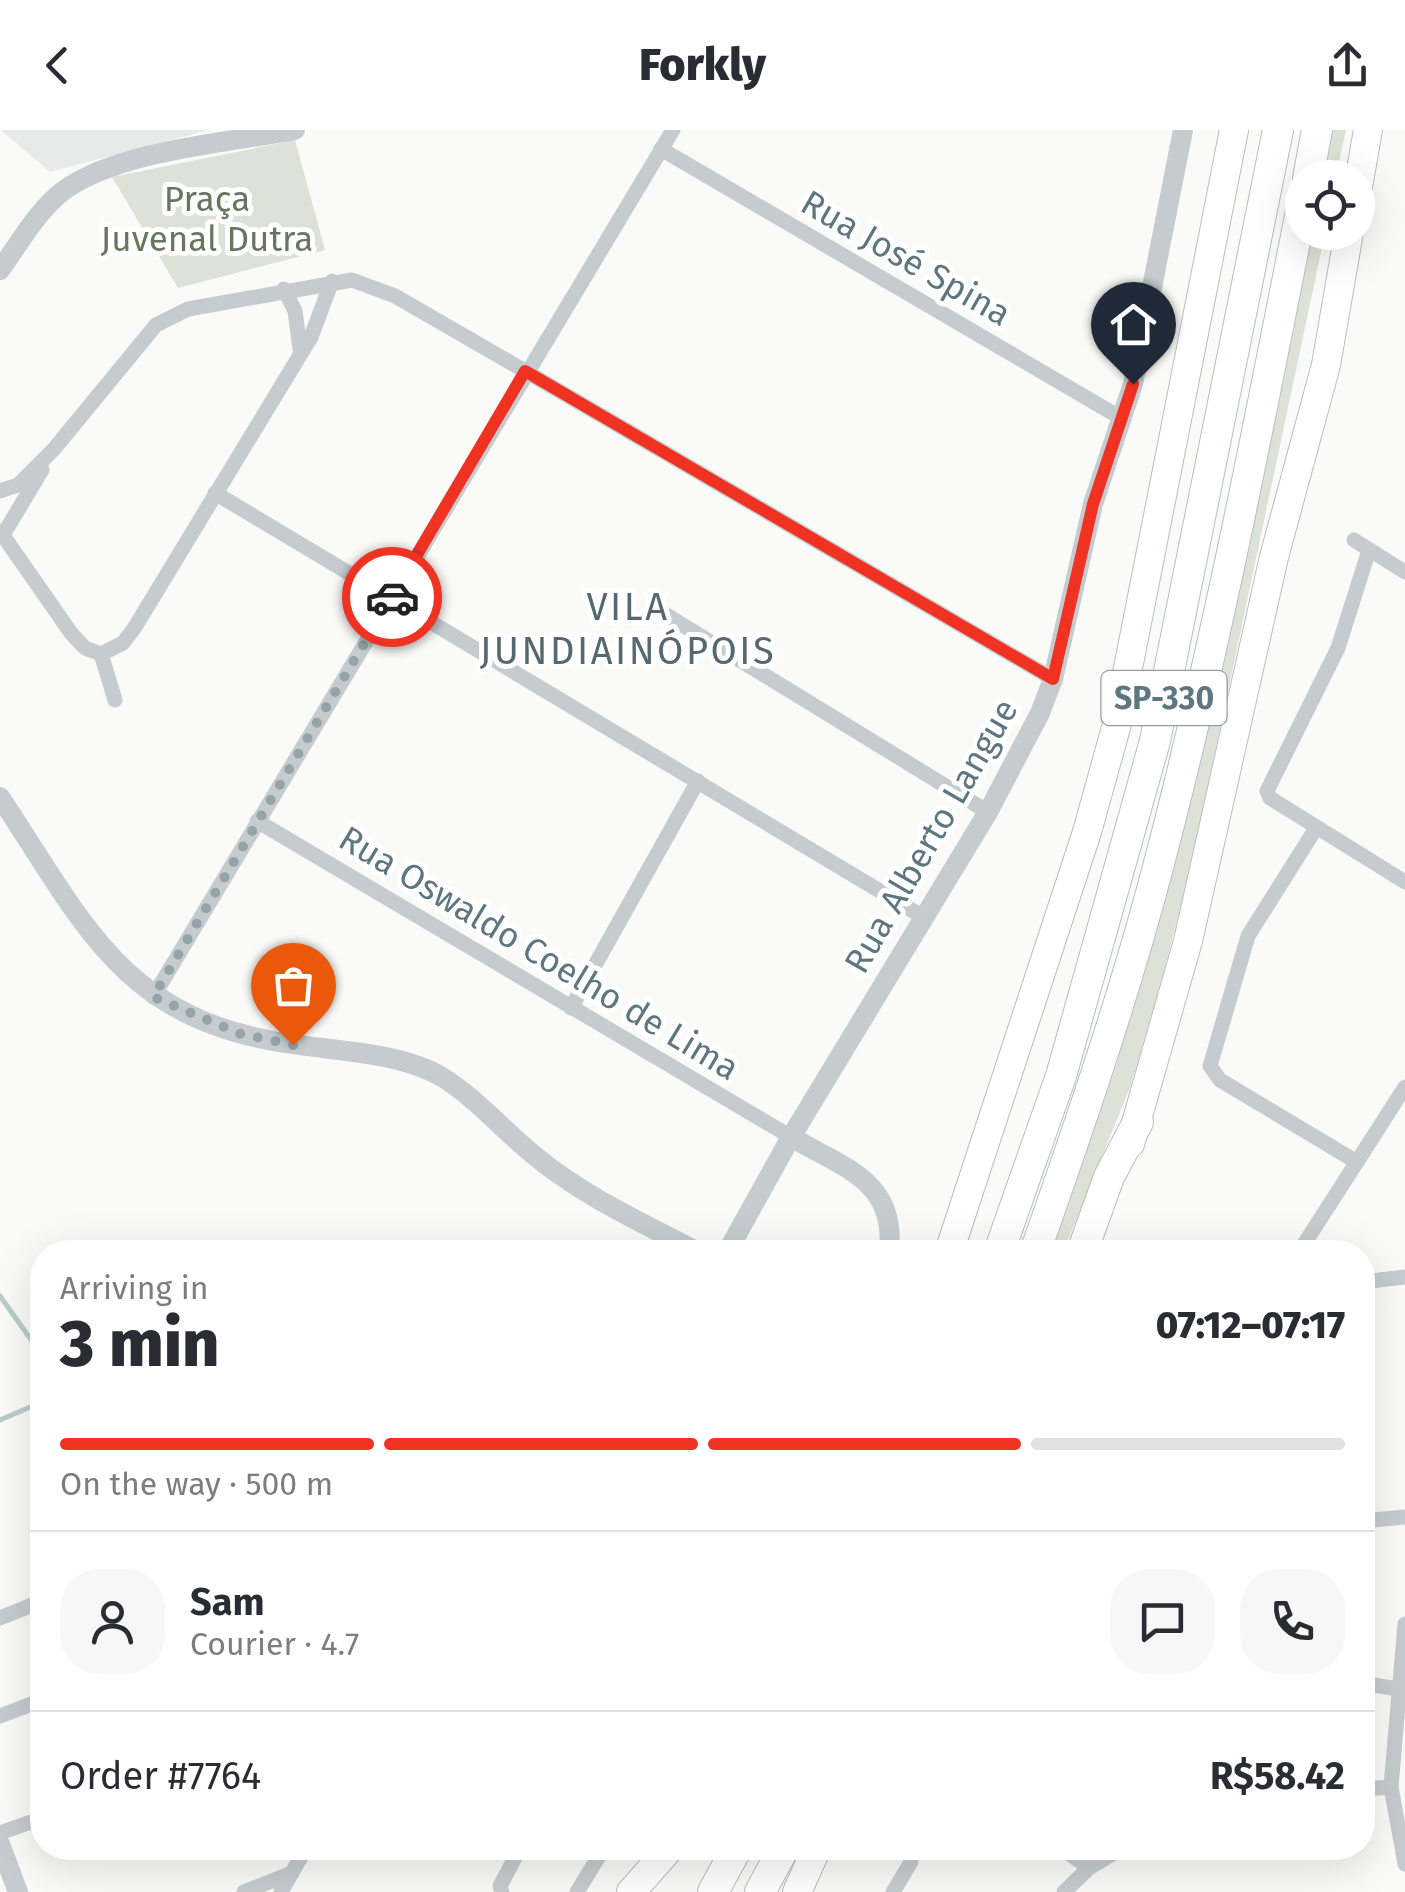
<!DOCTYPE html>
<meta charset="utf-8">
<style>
body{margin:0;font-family:"Fira Sans",sans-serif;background:#f7f7f7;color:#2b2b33;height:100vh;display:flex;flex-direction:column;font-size:38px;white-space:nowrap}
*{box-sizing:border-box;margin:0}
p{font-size:32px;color:#7c7c81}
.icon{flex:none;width:55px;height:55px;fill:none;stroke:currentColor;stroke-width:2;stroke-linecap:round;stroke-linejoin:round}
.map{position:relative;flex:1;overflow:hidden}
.side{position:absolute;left:30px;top:1110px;width:1345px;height:620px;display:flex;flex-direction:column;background:#fff;border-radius:40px;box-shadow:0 10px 40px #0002}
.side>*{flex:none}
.fabs{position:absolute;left:1285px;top:30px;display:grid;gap:20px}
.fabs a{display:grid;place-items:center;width:90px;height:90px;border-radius:50%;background:#fff;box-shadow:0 10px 40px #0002;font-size:50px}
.pin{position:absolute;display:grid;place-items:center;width:85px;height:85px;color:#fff;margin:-102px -42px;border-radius:50% 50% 50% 0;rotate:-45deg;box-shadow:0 0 10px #0007}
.pin .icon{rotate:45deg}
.courier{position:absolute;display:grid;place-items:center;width:100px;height:100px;margin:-50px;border:8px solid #f03222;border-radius:50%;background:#fff;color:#222;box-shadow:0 2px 12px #0007}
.summary em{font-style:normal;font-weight:800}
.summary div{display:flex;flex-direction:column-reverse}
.summary{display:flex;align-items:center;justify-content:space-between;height:170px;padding:0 30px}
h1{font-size:65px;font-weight:800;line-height:75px}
.bar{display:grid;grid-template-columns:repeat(4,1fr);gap:15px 10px;align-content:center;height:120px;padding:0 30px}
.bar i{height:12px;border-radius:8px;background:#e1e1e2}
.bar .active{background:#f03222}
.bar p{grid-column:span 4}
.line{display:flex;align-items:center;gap:25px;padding:0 30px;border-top:2px solid #e1e1e2}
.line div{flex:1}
.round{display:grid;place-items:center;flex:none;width:105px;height:105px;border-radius:40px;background:#f7f7f7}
header{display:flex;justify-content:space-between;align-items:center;height:130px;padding:0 30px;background:#fff;font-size:45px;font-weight:800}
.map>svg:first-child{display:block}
.built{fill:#e8eae9}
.green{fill:#dde2d8}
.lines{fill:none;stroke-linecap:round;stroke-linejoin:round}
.stream{stroke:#bbcccd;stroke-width:5}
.trunk-casing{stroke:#b8bec0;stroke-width:30}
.motorway-casing{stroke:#b8bec0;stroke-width:32}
.minor{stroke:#c5cbce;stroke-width:15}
.tertiary{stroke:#c5cbce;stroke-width:20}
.trunk{stroke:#fff;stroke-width:28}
.motorway{stroke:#fff;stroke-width:30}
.done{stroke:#95a4a9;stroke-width:10;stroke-dasharray:0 18}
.route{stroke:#f03222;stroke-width:12}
.labels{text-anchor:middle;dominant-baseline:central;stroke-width:10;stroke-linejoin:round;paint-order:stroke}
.shield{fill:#fff;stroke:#8e9fa5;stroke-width:2.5}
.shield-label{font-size:32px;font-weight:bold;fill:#5e767f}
.park-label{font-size:35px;fill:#66775e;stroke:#fff}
.street-label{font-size:35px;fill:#5e767f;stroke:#fff}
.neighbourhood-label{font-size:38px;letter-spacing:2.5px;fill:#55686f;stroke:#fff}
</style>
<header><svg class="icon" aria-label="back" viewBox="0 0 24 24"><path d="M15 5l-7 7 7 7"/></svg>Forkly<svg class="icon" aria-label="share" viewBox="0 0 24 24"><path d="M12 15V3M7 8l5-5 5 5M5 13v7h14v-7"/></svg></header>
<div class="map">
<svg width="1405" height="1762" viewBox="0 0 1405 1762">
<rect width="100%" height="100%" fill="#fafaf8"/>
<path class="built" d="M1,0H209L50,42Z"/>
<g class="green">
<path d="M1323,0H1346L1336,47L1313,48Z"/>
<path d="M295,10L325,120L178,158L112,47Z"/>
<path d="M1302,102L1325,103L1189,745L1160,856L1131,955L1063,1122H1048Z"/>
</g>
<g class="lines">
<g class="stream">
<path d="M0,1166L42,1225"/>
<path d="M0,1290L42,1272"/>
</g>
<defs>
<g id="trunk">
<path d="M1358,57L1368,0"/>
<path d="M1130,1014L1188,811L1274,427L1326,235L1349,102"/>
<path d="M949,1122L1087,702L1117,594L1234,0"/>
<path d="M631,1762L670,1718"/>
<path d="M797,1762L817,1718"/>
</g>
<g id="motorway">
<path d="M1308,48L1317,0"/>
<path d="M999,1122L1061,946L1155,611L1278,0"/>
<path d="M1035,1122C1079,997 1123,870 1157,741C1215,522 1258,299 1302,76"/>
<path d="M1082,1122L1109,1047L1138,992"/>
<path d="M713,1762L737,1718"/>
<path d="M760,1762L784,1718"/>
</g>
</defs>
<use href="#trunk" class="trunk-casing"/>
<use href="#motorway" class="motorway-casing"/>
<g class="minor">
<path d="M661,19L1121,288"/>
<path d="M284,159L295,181L300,219"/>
<path d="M0,361L18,355L54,319L156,195L188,179L352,150L395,166L525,241L1053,549"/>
<path d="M215,363L925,788"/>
<path d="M0,401L71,503L85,518L101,524"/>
<path d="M3,405L42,340"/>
<path d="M1354,410L1405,442"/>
<path d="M1369,420L1338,518L1267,661L1270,668L1405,752"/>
<path d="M663,483L988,682"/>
<path d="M101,524L123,513L135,497L311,207L332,151"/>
<path d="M101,524L115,570"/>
<path d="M257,691L791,1007"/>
<path d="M1316,698L1248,806L1210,936L1220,950L1357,1032"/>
<path d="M153,867L673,0"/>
<path d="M571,878L698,651"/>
<path d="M1299,1122L1405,957"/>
<path d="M1362,1152L1405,1147"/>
<path d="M1362,1391L1405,1387"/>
<path d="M0,1488L42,1471"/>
<path d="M1405,1494L1391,1657L1405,1734"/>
<path d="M1362,1553L1398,1559"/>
<path d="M0,1586L42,1570"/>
<path d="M1362,1659L1391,1657"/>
<path d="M0,1703L42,1688"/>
<path d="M1061,1718L1089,1738"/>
<path d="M244,1762L292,1743"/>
<path d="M281,1762L306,1718"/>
<path d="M502,1762L500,1756L520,1718"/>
<path d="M577,1762L604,1718"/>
<path d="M893,1762L911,1732"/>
<path d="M1064,1762L1089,1738L1122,1718"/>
</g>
<g class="tertiary">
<path d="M0,140C19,114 37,81 63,61C119,20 227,13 295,0"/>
<path d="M0,667C81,788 120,886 279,912C329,921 398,921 442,947C476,968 504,1001 535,1026C583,1066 643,1093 698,1122"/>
<path d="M791,1007C844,1038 897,1051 889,1122"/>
<path d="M727,1122L791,1007L988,682L1040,583L1053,549L1093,374L1133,254L1183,0"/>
<path d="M0,1714L18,1762"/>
</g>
<use href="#trunk" class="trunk"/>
<use href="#motorway" class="motorway"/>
</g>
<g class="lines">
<path class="done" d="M293,915L241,904L153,867L392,467"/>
<path class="route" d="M392,467L525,241L1053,549L1093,374L1133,254"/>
</g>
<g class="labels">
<rect class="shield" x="1101.5" y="541" width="125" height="54" rx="8"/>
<g class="shield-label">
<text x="1164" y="568">SP-330</text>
</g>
<g class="park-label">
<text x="207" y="69">Praça<tspan x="207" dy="40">Juvenal Dutra</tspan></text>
</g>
<g class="street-label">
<text transform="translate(906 128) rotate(30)">Rua José Spina</text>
<text transform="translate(931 706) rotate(-60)">Rua Alberto Langue</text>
<text transform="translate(539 823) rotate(31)">Rua Oswaldo Coelho de Lima</text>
</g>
<g class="neighbourhood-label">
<text x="628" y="477">VILA<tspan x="628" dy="44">JUNDIAINÓPOIS</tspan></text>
</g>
</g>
</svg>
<div class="fabs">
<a><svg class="icon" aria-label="locate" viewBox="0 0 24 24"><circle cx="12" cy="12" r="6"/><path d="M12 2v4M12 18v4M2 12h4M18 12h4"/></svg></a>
</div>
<div class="pin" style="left:293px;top:915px;background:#ea580c"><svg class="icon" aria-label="bag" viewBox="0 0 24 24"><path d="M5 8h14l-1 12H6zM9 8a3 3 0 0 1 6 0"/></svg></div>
<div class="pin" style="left:1133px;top:254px;background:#1f2937"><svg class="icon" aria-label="home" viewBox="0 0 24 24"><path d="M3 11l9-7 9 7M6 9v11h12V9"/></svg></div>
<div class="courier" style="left:392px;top:467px"><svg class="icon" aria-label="car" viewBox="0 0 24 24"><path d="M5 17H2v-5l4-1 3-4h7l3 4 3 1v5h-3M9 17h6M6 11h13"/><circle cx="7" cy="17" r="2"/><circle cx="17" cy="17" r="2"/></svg></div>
<section class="side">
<div class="summary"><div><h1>3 min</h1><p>Arriving in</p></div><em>07:12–07:17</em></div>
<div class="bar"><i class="active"></i><i class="active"></i><i class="active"></i><i></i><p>On the way · 500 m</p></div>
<div class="line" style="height:180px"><a class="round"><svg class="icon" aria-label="person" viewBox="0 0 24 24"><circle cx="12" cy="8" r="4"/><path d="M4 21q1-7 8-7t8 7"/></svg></a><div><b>Sam</b><p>Courier · 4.7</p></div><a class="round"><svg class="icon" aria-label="chat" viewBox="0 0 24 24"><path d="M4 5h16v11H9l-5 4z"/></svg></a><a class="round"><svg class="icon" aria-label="phone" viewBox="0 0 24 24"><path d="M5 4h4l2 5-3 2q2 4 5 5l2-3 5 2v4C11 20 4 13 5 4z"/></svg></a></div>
<div class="line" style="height:130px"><div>Order #7764</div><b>R$58.42</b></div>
</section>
</div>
